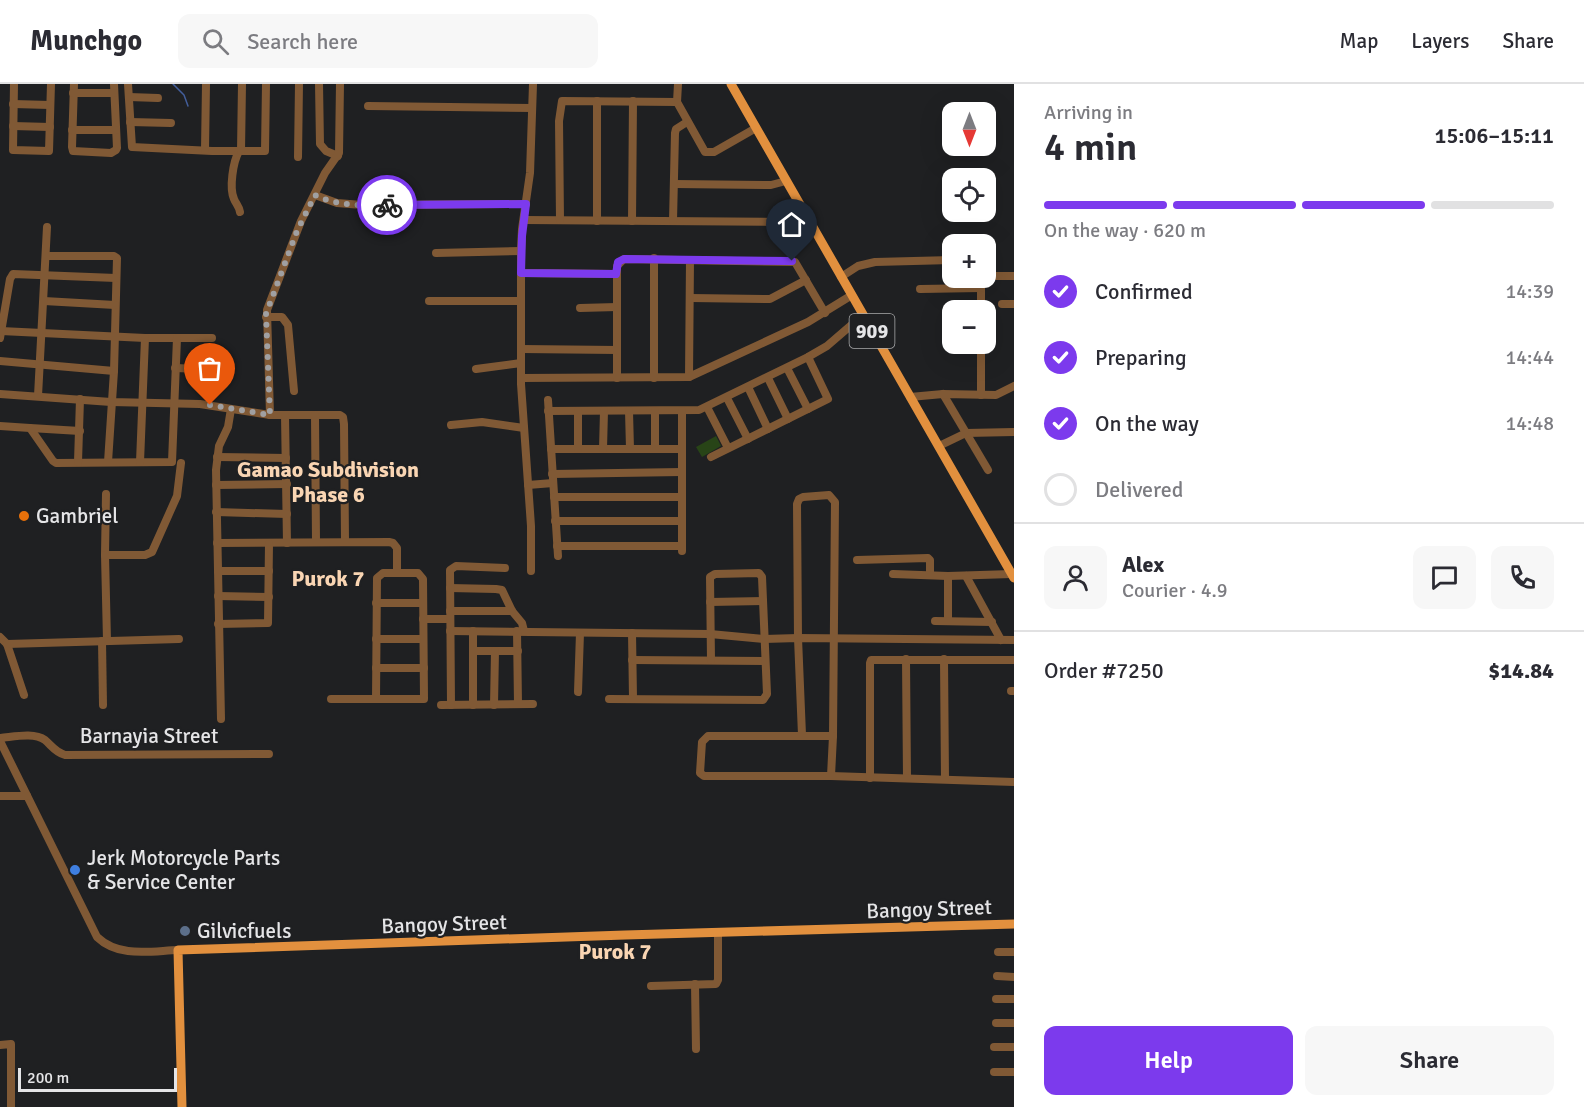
<!DOCTYPE html>
<meta charset="utf-8">
<style>
body{margin:0;font-family:Signika,sans-serif;background:#f7f7f7;color:#2b2b33;height:100vh;display:flex;flex-direction:column;font-size:22px;white-space:nowrap}
*{box-sizing:border-box;margin:0}
p{font-size:20px;color:#7c7c81}
.icon{flex:none;width:33px;height:33px;fill:none;stroke:currentColor;stroke-width:2;stroke-linecap:round;stroke-linejoin:round}
.map{position:relative;flex:1;overflow:hidden}
.sheet{display:flex;flex-direction:column;background:#fff;width:570px}
.sheet>*{flex:none}
.needle{width:39px;rotate:180deg}
.controls{position:absolute;left:942px;top:18px;display:grid;gap:12px}
.controls a{display:grid;place-items:center;width:54px;height:54px;border-radius:12px;background:#fff;box-shadow:0 6px 24px #0002;font-size:30px}
.scale{position:absolute;left:18px;bottom:15px;width:159px;box-sizing:border-box;padding-left:6px;border:3px solid #e5e5e7;border-top:0;font-size:16px;line-height:21px;white-space:nowrap;color:#e5e5e7;-webkit-text-stroke:4px #1f2022;paint-order:stroke}
.pin{position:absolute;display:grid;place-items:center;width:51px;height:51px;color:#fff;margin:-62px -26px;border-radius:50% 50% 50% 0;rotate:-45deg;box-shadow:0 0 6px #0007}
.pin .icon{rotate:45deg}
.courier{position:absolute;display:grid;place-items:center;width:60px;height:60px;margin:-30px;border:4px solid #7c3aed;border-radius:50%;background:#fff;color:#222;box-shadow:0 2px 8px #0007}
.headline em{font-style:normal;font-weight:600}
.headline div{display:flex;flex-direction:column-reverse}
.headline{display:flex;align-items:center;justify-content:space-between;height:102px;padding:0 30px}
h1{font-size:39px;font-weight:600;line-height:45px}
.bar{display:grid;grid-template-columns:repeat(4,1fr);gap:9px 6px;align-content:center;height:72px;padding:0 30px}
.bar i{height:8px;border-radius:4px;background:#e1e1e2}
.bar .on{background:#7c3aed}
.bar p{grid-column:span 4}
.line{display:flex;align-items:center;gap:15px;padding:0 30px;border-top:2px solid #e1e1e2}
.line div{flex:1}
.round{display:grid;place-items:center;flex:none;width:63px;height:63px;border-radius:12px;background:#f7f7f7}
ol{padding:0 30px;list-style:none}
li{display:flex;align-items:center;gap:18px;height:66px}
li p{margin-inline-start:auto}
li .icon{padding:6px;border-radius:50%;background:#7c3aed;color:#fff;stroke-width:4}
li:last-child{color:#7c7c81}
li i{width:33px;height:33px;border:3px solid #e1e1e2;border-radius:50%}
.button{display:flex;gap:12px;margin-top:auto;padding:12px 30px}
.button a{flex:1;height:69px;border-radius:12px;background:#7c3aed;color:#fff;font-size:24px;font-weight:600;line-height:69px;text-align:center}
.button a+a{background:#f7f7f7;color:#2b2b33}
header{display:flex;align-items:center;gap:36px;box-sizing:border-box;height:84px;padding:0 30px;background:#fff;border-bottom:2px solid #e1e1e2}
header strong{font-size:28px}
nav{display:flex;gap:33px;margin-inline-start:auto;font-size:21px}
.search{width:420px;height:54px;background:#f7f7f7;display:flex;align-items:center;gap:15px;box-sizing:border-box;padding:0 21px;border-radius:12px;color:#7c7c81;font-size:22px}
main{display:flex;flex:1;min-height:0}
.map>svg:first-child{display:block}
.green{fill:#284417}
.lines{fill:none;stroke-linecap:round;stroke-linejoin:round}
.stream{stroke:#435e9b;stroke-width:1.5}
.minor{stroke:#805935;stroke-width:8}
.major{stroke:#e2903e;stroke-width:9}
.done{stroke:#a0a0a2;stroke-width:6;stroke-dasharray:0 10.8}
.route{stroke:#7c3aed;stroke-width:8}
.food-dot{fill:#e8710a;stroke:#1f2022;stroke-width:2}
.shop-dot{fill:#3f7fe0;stroke:#1f2022;stroke-width:2}
.service-dot{fill:#5c6f8a;stroke:#1f2022;stroke-width:2}
.labels{text-anchor:middle;dominant-baseline:central;stroke-width:4.5;stroke-linejoin:round;paint-order:stroke}
.shield{fill:#1f2022;stroke:#aaaaac;stroke-width:1.5}
.shield-label{font-size:20px;font-weight:bold;fill:#e5e5e7}
.poi-label{font-size:21px;fill:#e5e5e7;stroke:#1f2022;text-anchor:start}
.street-label{font-size:21px;fill:#e5e5e7;stroke:#1f2022}
.neighbourhood-label{font-size:22px;font-weight:bold;fill:#f9d5b3;stroke:#1f2022}
</style>
<header>
<strong>Munchgo</strong>
<div class="search"><svg class="icon" aria-label="search" viewBox="0 0 24 24"><circle cx="10" cy="10" r="6"/><path d="M15 15l6 6"/></svg>Search here</div>
<nav><a>Map</a><a>Layers</a><a>Share</a></nav>
</header>
<main>
<div class="map">
<svg width="1014" height="1023" viewBox="0 0 1014 1023">
<rect width="100%" height="100%" fill="#1f2022"/>
<path class="green" d="M716,352L721,362L702,373L696,363Z"/>
<g class="lines">
<path class="stream" d="M173,0L184,11L188,22"/>
<g class="minor">
<path d="M14,0L13,66L49,67L51,0"/>
<path d="M74,0L72,63L73,67L111,69L116,66L117,64L114,0"/>
<path d="M128,0L132,63L212,67H265L266,0"/>
<path d="M319,0L320,60L326,67L338,72"/>
<path d="M678,0L677,18L705,68H714L756,44"/>
<path d="M73,9H114"/>
<path d="M129,13L158,14"/>
<path d="M597,17V137"/>
<path d="M13,20L50,21"/>
<path d="M368,22L532,24"/>
<path d="M130,38L171,39"/>
<path d="M13,42L50,43"/>
<path d="M72,46H116"/>
<path d="M205,66L206,0"/>
<path d="M239,67C233,78 229,104 234,115C236,120 239,122 240,128"/>
<path d="M241,67L242,0"/>
<path d="M298,73L299,0"/>
<path d="M674,100L771,101L786,97"/>
<path d="M315,111L337,119L362,121L526,120"/>
<path d="M524,136L794,138L807,133"/>
<path d="M560,136L559,37L562,17L677,18"/>
<path d="M632,137L633,17"/>
<path d="M673,137L675,49L676,45L687,38"/>
<path d="M436,169L521,167"/>
<path d="M46,172H114L117,174L114,287L108,378"/>
<path d="M521,189L616,190"/>
<path d="M986,192H1014"/>
<path d="M841,193L858,182L875,178L952,176"/>
<path d="M981,194V226"/>
<path d="M920,205L981,204"/>
<path d="M691,214L770,215L806,196"/>
<path d="M44,217L115,221"/>
<path d="M429,217H521"/>
<path d="M1002,220H1014"/>
<path d="M580,224L617,223"/>
<path d="M266,233H282L288,241L294,307"/>
<path d="M1,247L145,254H212"/>
<path d="M0,254L10,195L13,190L116,194"/>
<path d="M981,260V311"/>
<path d="M521,265L617,266"/>
<path d="M0,277L114,287"/>
<path d="M175,284L201,285"/>
<path d="M787,284L808,325"/>
<path d="M476,285L521,279"/>
<path d="M689,293L690,176"/>
<path d="M521,294L689,293L808,238L852,211"/>
<path d="M617,294V182L624,175L795,178L825,229"/>
<path d="M654,294V174"/>
<path d="M768,294L788,335"/>
<path d="M748,303L768,345"/>
<path d="M0,310L111,318L200,320L270,331H340L343,333L344,340L345,457"/>
<path d="M943,310L988,386"/>
<path d="M38,312L47,143"/>
<path d="M910,313L943,310L996,311L1014,302"/>
<path d="M727,314L748,355"/>
<path d="M548,316L558,472"/>
<path d="M707,323L728,364"/>
<path d="M548,327L699,326L808,273L827,262L863,231"/>
<path d="M629,327L630,365"/>
<path d="M655,327V365"/>
<path d="M270,331L267,226L301,137L325,89L339,69L340,0"/>
<path d="M285,331L287,459"/>
<path d="M315,331L316,458"/>
<path d="M451,341L482,338L524,344"/>
<path d="M0,342L30,344L53,377L56,379L172,378L177,254"/>
<path d="M30,344L80,347"/>
<path d="M939,362L966,349L1014,348"/>
<path d="M551,365H682"/>
<path d="M578,365V327"/>
<path d="M603,365L604,327"/>
<path d="M217,373L286,374"/>
<path d="M711,373L828,315L808,273"/>
<path d="M78,378L80,315"/>
<path d="M140,378L145,254"/>
<path d="M552,390L682,388"/>
<path d="M216,401L287,400"/>
<path d="M528,401L553,399"/>
<path d="M554,413H682"/>
<path d="M216,428L287,430"/>
<path d="M555,437H682"/>
<path d="M217,459L389,458L393,459L397,464V489"/>
<path d="M557,462H682"/>
<path d="M682,467V327"/>
<path d="M105,471L106,410"/>
<path d="M857,476L928,474L930,476V491"/>
<path d="M218,487H269"/>
<path d="M531,487V442L521,300V167L522,145L530,89L533,0"/>
<path d="M893,490L948,492L1012,490"/>
<path d="M948,492V537"/>
<path d="M966,492L1001,556"/>
<path d="M450,504L496,505L502,506L512,527L522,539L524,547"/>
<path d="M218,512L269,513"/>
<path d="M710,518L763,517"/>
<path d="M376,519H423"/>
<path d="M450,527H512"/>
<path d="M423,535H450"/>
<path d="M935,537L992,538"/>
<path d="M218,540L268,539L269,460"/>
<path d="M450,547L710,550L764,555L798,554L1014,556"/>
<path d="M517,547L518,620"/>
<path d="M632,549L633,614"/>
<path d="M0,553L7,560L24,611"/>
<path d="M376,555H423"/>
<path d="M102,557L103,621"/>
<path d="M107,557L105,471H145L152,468L177,412L181,379"/>
<path d="M7,560L179,555"/>
<path d="M473,567H518"/>
<path d="M906,575L907,694"/>
<path d="M944,575L945,695"/>
<path d="M632,576L765,577"/>
<path d="M376,584H424"/>
<path d="M1011,607H1014"/>
<path d="M578,608L580,549"/>
<path d="M331,615H424L423,495L418,489H383L377,494L376,615"/>
<path d="M609,615L763,616L767,610L762,493L759,489L715,490L710,493L711,576"/>
<path d="M441,621L533,620"/>
<path d="M451,621L450,486L456,482L505,484"/>
<path d="M473,621V547"/>
<path d="M494,621L495,567"/>
<path d="M221,635L216,386L219,362L228,343L231,325"/>
<path d="M802,651L798,554L797,420L799,415L803,413L829,411L835,418L833,652L831,692"/>
<path d="M833,652H708L702,658L700,689L704,692H831L1014,698"/>
<path d="M0,654C13,653 34,648 45,656C52,662 55,668 65,671L269,670"/>
<path d="M0,657L97,853C119,874 150,867 178,866"/>
<path d="M870,694V579L871,576H1014"/>
<path d="M0,712H27"/>
<path d="M998,868H1014"/>
<path d="M997,892L1014,893"/>
<path d="M695,900L696,965"/>
<path d="M651,902L716,900L718,896V848"/>
<path d="M996,915H1014"/>
<path d="M996,939H1014"/>
<path d="M0,961L11,960V1023"/>
<path d="M994,963H1014"/>
<path d="M994,988H1014"/>
</g>
<g class="major">
<path d="M731,0L1014,494"/>
<path d="M182,1023L178,866L625,851L1014,840"/>
</g>
</g>
<g class="lines">
<path class="done" d="M210,321L270,331L266,230L297,147L315,111C337,122 363,122 387,121"/>
<path class="route" d="M387,121L526,120L522,152L521,189L616,190L618,178L624,175L792,177"/>
</g>
<circle class="food-dot" cx="24" cy="432" r="6"/>
<circle class="shop-dot" cx="75" cy="786" r="6"/>
<circle class="service-dot" cx="185" cy="847" r="6"/>
<g class="labels">
<rect class="shield" x="849.5" y="230" width="45" height="34" rx="4.5"/>
<g class="shield-label">
<text x="872" y="247">909</text>
</g>
<g class="poi-label">
<text x="36" y="432">Gambriel</text>
<text x="87" y="774">Jerk Motorcycle Parts<tspan x="87" dy="24">&amp; Service Center</tspan></text>
<text x="197" y="847">Gilvicfuels</text>
</g>
<g class="street-label">
<text x="149" y="652">Barnayia Street</text>
<text transform="translate(929 825) rotate(-2)">Bangoy Street</text>
<text transform="translate(444 840) rotate(-2)">Bangoy Street</text>
</g>
<g class="neighbourhood-label">
<text x="328" y="385">Gamao Subdivision<tspan x="328" dy="25">Phase 6</tspan></text>
<text x="328" y="494">Purok 7</text>
<text x="615" y="867">Purok 7</text>
</g>
</g>
</svg>
<div class="controls">
<a><svg class="needle" viewBox="-14 -14 28 28"><path d="M0-13l5 13h-10z" fill="#e53935"/><path d="M0 13l5-13h-10z" fill="#7c7c81"/></svg></a>
<a><svg class="icon" aria-label="locate" viewBox="0 0 24 24"><circle cx="12" cy="12" r="6"/><path d="M12 2v4M12 18v4M2 12h4M18 12h4"/></svg></a>
<a>+</a>
<a>−</a>
</div>
<div class="scale">200 m</div>
<div class="pin" style="left:210px;top:321px;background:#ea580c"><svg class="icon" aria-label="bag" viewBox="0 0 24 24"><path d="M5 8h14l-1 12H6zM9 8a3 3 0 0 1 6 0"/></svg></div>
<div class="pin" style="left:792px;top:177px;background:#1f2937"><svg class="icon" aria-label="home" viewBox="0 0 24 24"><path d="M3 11l9-7 9 7M6 9v11h12V9"/></svg></div>
<div class="courier" style="left:387px;top:121px"><svg class="icon" aria-label="bike" viewBox="0 0 24 24"><circle cx="6" cy="16" r="4"/><circle cx="18" cy="16" r="4"/><path d="M6 16l4-8h5l3 8M10 8l3 8H6M13 5h3"/></svg></div>
</div>
<section class="sheet">
<div class="headline"><div><h1>4 min</h1><p>Arriving in</p></div><em>15:06–15:11</em></div>
<div class="bar"><i class="on"></i><i class="on"></i><i class="on"></i><i></i><p>On the way · 620 m</p></div>
<ol>
<li><svg class="icon" aria-label="check" viewBox="0 0 24 24"><path d="M5 12l5 5 9-10"/></svg>Confirmed<p>14:39</p></li>
<li><svg class="icon" aria-label="check" viewBox="0 0 24 24"><path d="M5 12l5 5 9-10"/></svg>Preparing<p>14:44</p></li>
<li><svg class="icon" aria-label="check" viewBox="0 0 24 24"><path d="M5 12l5 5 9-10"/></svg>On the way<p>14:48</p></li>
<li><i></i>Delivered</li>
</ol>
<div class="line" style="height:108px"><a class="round"><svg class="icon" aria-label="person" viewBox="0 0 24 24"><circle cx="12" cy="8" r="4"/><path d="M4 21q1-7 8-7t8 7"/></svg></a><div><b>Alex</b><p>Courier · 4.9</p></div><a class="round"><svg class="icon" aria-label="chat" viewBox="0 0 24 24"><path d="M4 5h16v11H9l-5 4z"/></svg></a><a class="round"><svg class="icon" aria-label="phone" viewBox="0 0 24 24"><path d="M5 4h4l2 5-3 2q2 4 5 5l2-3 5 2v4C11 20 4 13 5 4z"/></svg></a></div>
<div class="line" style="height:78px"><div>Order #7250</div><b>$14.84</b></div>
<div class="button"><a>Help</a><a>Share</a></div>
</section>
</main>
